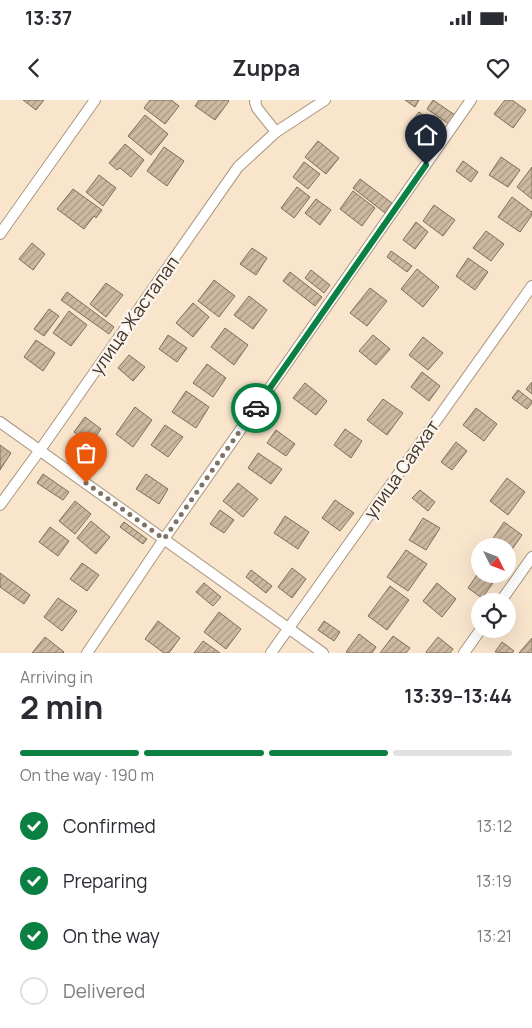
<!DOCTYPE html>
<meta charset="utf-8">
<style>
body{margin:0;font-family:Manrope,sans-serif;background:#f7f7f7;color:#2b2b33;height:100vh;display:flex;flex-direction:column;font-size:19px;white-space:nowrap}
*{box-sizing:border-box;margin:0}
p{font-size:16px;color:#7c7c81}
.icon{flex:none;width:28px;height:28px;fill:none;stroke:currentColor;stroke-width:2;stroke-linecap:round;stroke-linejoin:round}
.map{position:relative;height:553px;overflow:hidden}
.details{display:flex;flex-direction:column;background:#fff;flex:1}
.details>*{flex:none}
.needle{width:32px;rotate:132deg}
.buttons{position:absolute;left:471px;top:438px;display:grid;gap:10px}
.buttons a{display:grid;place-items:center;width:45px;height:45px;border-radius:50%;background:#fff;box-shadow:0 5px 20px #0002;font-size:25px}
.pin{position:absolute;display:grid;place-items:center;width:42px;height:42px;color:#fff;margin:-51px -21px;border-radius:50% 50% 50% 0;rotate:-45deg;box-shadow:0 0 5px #0007}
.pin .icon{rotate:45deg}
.courier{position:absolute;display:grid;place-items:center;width:50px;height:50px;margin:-25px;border:4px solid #0b8043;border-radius:50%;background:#fff;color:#222;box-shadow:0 1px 6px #0007}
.headline em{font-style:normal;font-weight:700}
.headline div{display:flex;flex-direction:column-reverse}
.headline{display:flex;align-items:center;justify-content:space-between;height:85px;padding:0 20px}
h1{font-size:32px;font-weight:700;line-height:38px}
.bar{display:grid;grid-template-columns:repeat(4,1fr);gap:8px 5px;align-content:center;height:60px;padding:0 20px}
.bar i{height:6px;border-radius:4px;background:#e1e1e2}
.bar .active{background:#0b8043}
.bar p{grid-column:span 4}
ol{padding:0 20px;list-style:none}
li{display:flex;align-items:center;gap:15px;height:55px}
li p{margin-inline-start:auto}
li .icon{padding:5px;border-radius:50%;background:#0b8043;color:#fff;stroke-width:4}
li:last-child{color:#7c7c81}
li i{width:28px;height:28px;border:2px solid #e1e1e2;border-radius:50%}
.status{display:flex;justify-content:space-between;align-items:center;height:35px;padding:0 25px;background:#fff;direction:ltr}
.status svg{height:14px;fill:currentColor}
header{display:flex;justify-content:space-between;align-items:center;height:65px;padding:0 20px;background:#fff;font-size:22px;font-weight:700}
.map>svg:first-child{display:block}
.building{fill:url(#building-hatch);stroke:#806e58}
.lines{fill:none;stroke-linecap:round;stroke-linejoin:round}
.street-casing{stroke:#a9967f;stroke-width:12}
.street{stroke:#fff;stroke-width:10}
.done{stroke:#7f7364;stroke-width:5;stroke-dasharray:0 9}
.route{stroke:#0b8043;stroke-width:6}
.labels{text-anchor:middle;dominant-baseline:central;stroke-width:4.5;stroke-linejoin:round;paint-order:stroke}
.street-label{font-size:18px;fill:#3d352c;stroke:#fcf4ea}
</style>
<div class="status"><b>13:37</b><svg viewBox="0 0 49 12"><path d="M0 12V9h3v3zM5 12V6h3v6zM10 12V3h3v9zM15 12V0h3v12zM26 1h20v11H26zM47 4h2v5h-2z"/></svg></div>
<header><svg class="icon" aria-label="back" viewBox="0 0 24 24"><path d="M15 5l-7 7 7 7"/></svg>Zuppa<svg class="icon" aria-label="heart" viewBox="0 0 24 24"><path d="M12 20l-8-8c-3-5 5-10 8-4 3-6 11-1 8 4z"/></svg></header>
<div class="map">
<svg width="532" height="553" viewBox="0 0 532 553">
<defs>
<pattern id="building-hatch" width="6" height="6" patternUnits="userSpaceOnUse" patternTransform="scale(1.25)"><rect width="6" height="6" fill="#cdb9a1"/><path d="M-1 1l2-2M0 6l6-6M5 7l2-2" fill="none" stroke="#a89783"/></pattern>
</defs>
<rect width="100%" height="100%" fill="#f9e5cc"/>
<g class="building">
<path d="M23,0H44L36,10Z"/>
<path d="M150,0H171L179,6L165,24L144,8Z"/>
<path d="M199,0H227L229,1L215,20L195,6Z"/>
<path d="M405,0H419L415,7Z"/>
<path d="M433,0L455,15L449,24L427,9Z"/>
<path d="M505,0H512L526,10L513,28L494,14Z"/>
<path d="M419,12L441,29L435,37L413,20Z"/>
<path d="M145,15L168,34L151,55L128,36Z"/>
<path d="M318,41L339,58L326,74L305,57Z"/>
<path d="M125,44L144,60L131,77L120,68L117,70L109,63Z"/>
<path d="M164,47L184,61L167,86L147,71Z"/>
<path d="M501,57L520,70L508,87L489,75Z"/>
<path d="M463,61L478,72L471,82L456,71Z"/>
<path d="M304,62L320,74L308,89L293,77Z"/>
<path d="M532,67V99L517,87Z"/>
<path d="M99,75L116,88L103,106L86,92Z"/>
<path d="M360,79L392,103L385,113L353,88Z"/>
<path d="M297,87L310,97L294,118L281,108Z"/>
<path d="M73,89L102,110L96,118L94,116L84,129L57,109Z"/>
<path d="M353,91L375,108L362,126L340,109Z"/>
<path d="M512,97L532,112V115L520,132L498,117Z"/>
<path d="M316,99L331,110L320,125L305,113Z"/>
<path d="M434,105L455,120L443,136L423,121Z"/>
<path d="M416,122L428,132L415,149L403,140Z"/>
<path d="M486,131L504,144L491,161L473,148Z"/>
<path d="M32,143L45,154L33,170L19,159Z"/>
<path d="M252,148L267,158L256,175L240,164Z"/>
<path d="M391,151L412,166L407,172L387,157Z"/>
<path d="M468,158L488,172L475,190L456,176Z"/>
<path d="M417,169L439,187L423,207L401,189Z"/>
<path d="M311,170L330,185L324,193L305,178Z"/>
<path d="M290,172L322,197L315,206L283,181Z"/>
<path d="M214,180L235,196L219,217L198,201Z"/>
<path d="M106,183L123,195L106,217L90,204Z"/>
<path d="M370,188L387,201L367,226L350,213Z"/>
<path d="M67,192L114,227L109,234L61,200Z"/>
<path d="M249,196L267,210L253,229L234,215Z"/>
<path d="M193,203L209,217L193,237L176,223Z"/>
<path d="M49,209L59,216L44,236L34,229Z"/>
<path d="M69,211L87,225L71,246L53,233Z"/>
<path d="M225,228L248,245L234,265L211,247Z"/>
<path d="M168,235L187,248L177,262L159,249Z"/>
<path d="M373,235L390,249L376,265L359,251Z"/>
<path d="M423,237L443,253L428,270L409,255Z"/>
<path d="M36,240L55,253L43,271L24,257Z"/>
<path d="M129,255L145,267L133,281L118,268Z"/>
<path d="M207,264L226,278L213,297L193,283Z"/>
<path d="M422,272L440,286L429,301L411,287Z"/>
<path d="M532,282V294L526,289Z"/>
<path d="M305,283L327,301L316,315L293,298Z"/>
<path d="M518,290L532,301V303L527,309L512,298Z"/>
<path d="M186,291L209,307L196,328L172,312Z"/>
<path d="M383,299L403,313L387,335L367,320Z"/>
<path d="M135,307L152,320L133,347L116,334Z"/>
<path d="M476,308L497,324L484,341L463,325Z"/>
<path d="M85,317L101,329L90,344L74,332Z"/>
<path d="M165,325L183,337L168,357L151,345Z"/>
<path d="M345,329L362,341L351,358L334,345Z"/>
<path d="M276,330L295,344L286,356L267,343Z"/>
<path d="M456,342L467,351L452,370L441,362Z"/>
<path d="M0,345L11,353L0,370Z"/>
<path d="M258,353L282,369L271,384L248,368Z"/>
<path d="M43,374L69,392L63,400L37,383Z"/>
<path d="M146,374L168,389L159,404L136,389Z"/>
<path d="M507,378L525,392L508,415L490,401Z"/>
<path d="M238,383L258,399L243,417L223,401Z"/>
<path d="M420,390L435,402L428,411L412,398Z"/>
<path d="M335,400L354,413L340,431L322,418Z"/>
<path d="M75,401L91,414L75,434L59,421Z"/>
<path d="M220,410L234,420L224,433L210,424Z"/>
<path d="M285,416L309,432L298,449L274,433Z"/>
<path d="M423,418L440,428L426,450L409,440Z"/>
<path d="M91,421L110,437L96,454L77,438Z"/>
<path d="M124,422L147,439L143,444L120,427Z"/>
<path d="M504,422L522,435L508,455V446H495L490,443Z"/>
<path d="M50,427L69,441L58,456L39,442Z"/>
<path d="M406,450L427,464L408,491L387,477Z"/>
<path d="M82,463L99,475L87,491L70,479Z"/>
<path d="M292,468L306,479L292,498L278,487Z"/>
<path d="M251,470L272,486L266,493L246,477Z"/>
<path d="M479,472L493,483L482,498L468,488Z"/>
<path d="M0,473L30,495L24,504L0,487Z"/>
<path d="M204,483L221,497L213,506L196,492Z"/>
<path d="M437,483L456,499L442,517L423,501Z"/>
<path d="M390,486L409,500L387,530L368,516Z"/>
<path d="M58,498L77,511L62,531L44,517Z"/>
<path d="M219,512L241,529L226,549L204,532Z"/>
<path d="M158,521L180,538L169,553H164L145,539Z"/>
<path d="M324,521L340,532L334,541L318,530Z"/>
<path d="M359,534L376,547L372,553H348L346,552Z"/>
<path d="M393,536L410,548L406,553H380Z"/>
<path d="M45,537L64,552L63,553H32Z"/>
<path d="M438,537L453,549L450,553H427L426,552Z"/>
<path d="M532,538V553H519Z"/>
<path d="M203,541L220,553H194Z"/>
<path d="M502,542L514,551L512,553L495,552Z"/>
</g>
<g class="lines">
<defs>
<g id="street">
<path d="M256,0L255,2L257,8L276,32"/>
<path d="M0,134L95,0"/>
<path d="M0,322L323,553"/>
<path d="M0,405L40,350L238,67L276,32L325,0"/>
<path d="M501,501L532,457"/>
<path d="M87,553L164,439L471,0"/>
<path d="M271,553L532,186"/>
<path d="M464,553L481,529"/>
</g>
</defs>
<use href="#street" class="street-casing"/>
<use href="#street" class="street"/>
</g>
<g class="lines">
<path class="done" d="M86,383L164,439L256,308"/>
<path class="route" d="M256,308L426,65"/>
</g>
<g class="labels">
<g class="street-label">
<text transform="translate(134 215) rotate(-55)">улица Жасталап</text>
<text transform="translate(401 369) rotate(-55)">улица Саяхат</text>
</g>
</g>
</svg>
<div class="buttons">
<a><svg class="needle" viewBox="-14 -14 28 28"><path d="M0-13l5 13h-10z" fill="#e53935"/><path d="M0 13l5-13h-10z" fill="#7c7c81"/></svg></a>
<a><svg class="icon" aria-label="locate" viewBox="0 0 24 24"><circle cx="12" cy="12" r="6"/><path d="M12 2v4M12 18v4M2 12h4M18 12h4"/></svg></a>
</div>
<div class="pin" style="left:86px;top:383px;background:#ea580c"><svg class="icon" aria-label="bag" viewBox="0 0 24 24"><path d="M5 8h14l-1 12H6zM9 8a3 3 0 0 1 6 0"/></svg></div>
<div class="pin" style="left:426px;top:65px;background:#1f2937"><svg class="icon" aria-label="home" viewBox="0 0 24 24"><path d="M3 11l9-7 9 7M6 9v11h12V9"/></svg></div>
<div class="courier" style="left:256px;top:308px"><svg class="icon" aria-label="car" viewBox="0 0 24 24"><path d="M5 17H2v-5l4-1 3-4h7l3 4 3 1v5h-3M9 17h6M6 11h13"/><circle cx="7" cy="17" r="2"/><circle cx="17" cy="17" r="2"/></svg></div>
</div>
<section class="details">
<div class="headline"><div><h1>2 min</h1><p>Arriving in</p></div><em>13:39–13:44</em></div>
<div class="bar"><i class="active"></i><i class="active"></i><i class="active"></i><i></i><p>On the way · 190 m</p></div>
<ol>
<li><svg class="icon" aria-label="check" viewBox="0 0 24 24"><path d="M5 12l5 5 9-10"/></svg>Confirmed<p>13:12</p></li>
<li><svg class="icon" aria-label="check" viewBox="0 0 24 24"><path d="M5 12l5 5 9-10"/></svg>Preparing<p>13:19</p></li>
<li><svg class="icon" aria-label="check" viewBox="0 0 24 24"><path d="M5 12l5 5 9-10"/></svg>On the way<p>13:21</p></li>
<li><i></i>Delivered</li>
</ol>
</section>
